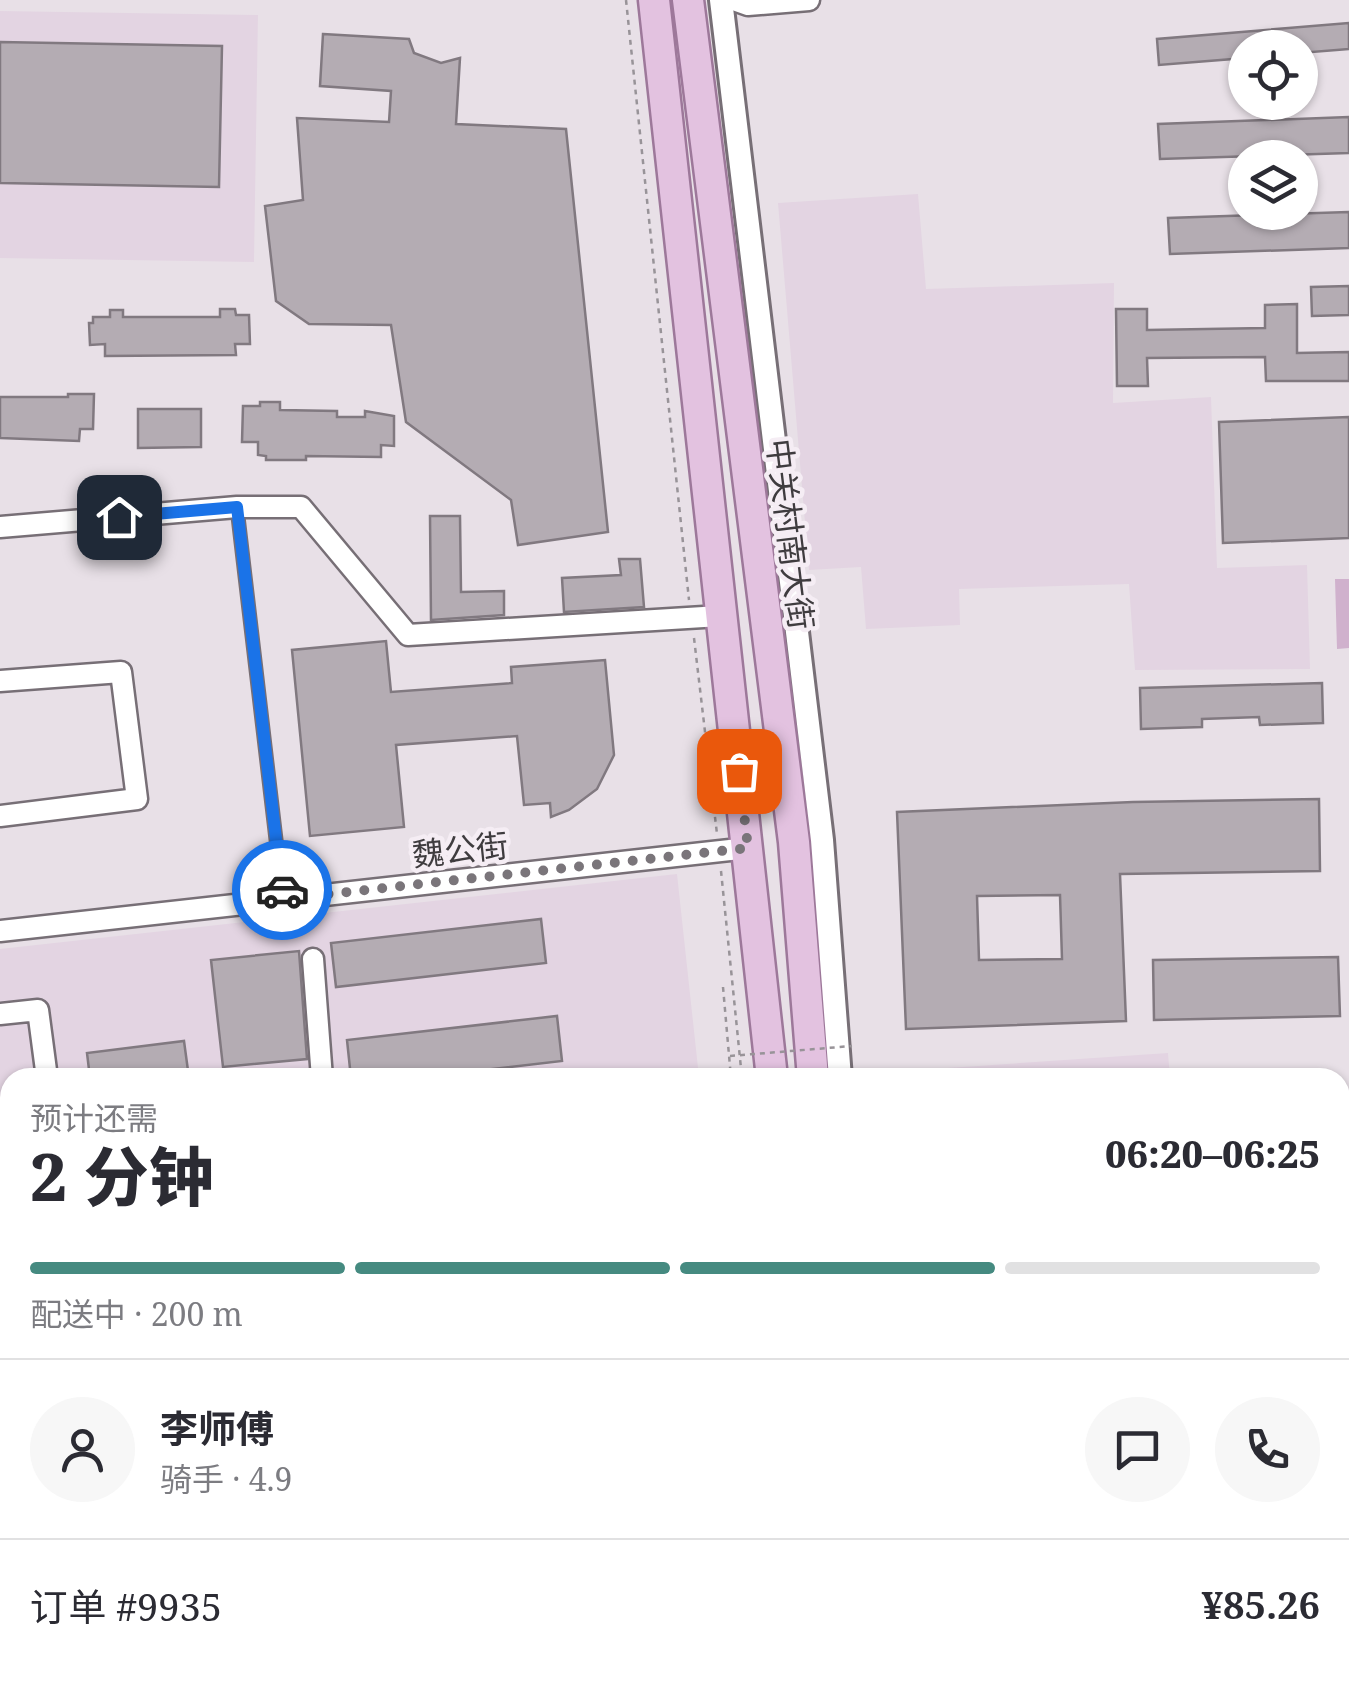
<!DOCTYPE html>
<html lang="zh">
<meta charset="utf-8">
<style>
body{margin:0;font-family:"Noto Serif","Noto Sans SC",serif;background:#f7f7f7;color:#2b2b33;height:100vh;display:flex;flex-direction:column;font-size:38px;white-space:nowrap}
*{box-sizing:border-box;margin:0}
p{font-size:32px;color:#7c7c81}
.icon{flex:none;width:55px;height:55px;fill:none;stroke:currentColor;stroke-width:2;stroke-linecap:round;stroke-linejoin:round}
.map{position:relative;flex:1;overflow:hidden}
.sheet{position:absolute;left:0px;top:1068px;width:1350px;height:622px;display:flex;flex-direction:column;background:#fff;border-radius:30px 30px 0 0;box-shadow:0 2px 8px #0004}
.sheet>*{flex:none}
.fabs{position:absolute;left:1228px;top:30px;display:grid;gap:20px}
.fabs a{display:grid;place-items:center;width:90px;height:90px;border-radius:50%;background:#fff;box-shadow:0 2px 8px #0004;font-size:50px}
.pin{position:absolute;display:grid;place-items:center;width:85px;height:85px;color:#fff;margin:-42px;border-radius:20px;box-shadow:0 5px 15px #0006}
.courier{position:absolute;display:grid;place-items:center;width:100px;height:100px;margin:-50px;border:8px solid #1a73e8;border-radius:50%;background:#fff;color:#222;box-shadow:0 2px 12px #0007}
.headline em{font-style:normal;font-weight:800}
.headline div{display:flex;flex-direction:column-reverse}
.headline{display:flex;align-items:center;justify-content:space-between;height:170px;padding:0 30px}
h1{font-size:65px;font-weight:800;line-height:75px}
.bar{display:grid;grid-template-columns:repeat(4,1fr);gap:15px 10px;align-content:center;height:120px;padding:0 30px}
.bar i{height:12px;border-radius:8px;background:#e1e1e2}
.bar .selected{background:#458a80}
.bar p{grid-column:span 4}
.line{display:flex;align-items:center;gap:25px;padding:0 30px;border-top:2px solid #e1e1e2}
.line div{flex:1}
.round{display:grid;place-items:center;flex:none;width:105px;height:105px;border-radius:52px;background:#f7f7f7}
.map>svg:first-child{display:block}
.built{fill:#e3d4e2}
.green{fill:#d0b1cd}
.building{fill:#b4acb3;stroke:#817980;stroke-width:2.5;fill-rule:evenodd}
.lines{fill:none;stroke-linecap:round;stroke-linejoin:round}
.service-casing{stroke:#776f76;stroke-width:15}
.minor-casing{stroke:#776f76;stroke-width:25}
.tertiary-casing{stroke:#776f76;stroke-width:28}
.primary-casing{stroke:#9d789a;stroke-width:35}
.path{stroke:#989398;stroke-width:2.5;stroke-dasharray:5 5;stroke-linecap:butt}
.service{stroke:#fff;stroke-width:10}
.minor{stroke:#fff;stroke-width:20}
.tertiary{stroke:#fff;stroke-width:22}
.primary{stroke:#e3c2e0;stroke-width:30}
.path-bridge{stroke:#989398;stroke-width:2.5;stroke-dasharray:5 5;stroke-linecap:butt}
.done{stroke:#7a757a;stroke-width:10;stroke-dasharray:0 18}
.route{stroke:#1a73e8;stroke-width:12}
.labels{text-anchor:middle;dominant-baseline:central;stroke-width:9;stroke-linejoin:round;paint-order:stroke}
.street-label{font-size:32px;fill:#3f3c3f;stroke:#f5edf4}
</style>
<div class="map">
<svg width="1349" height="1689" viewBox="0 0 1349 1689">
<rect width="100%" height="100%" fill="#e8e0e7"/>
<g class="built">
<path d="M0,11L258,15L254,262L0,258Z"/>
<path d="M918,194L926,289L1114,283L1113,403L1211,397L1217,568L1307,565L1310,669L1135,670L1129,584L959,589L960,625L866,629L861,567L809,570L778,203Z"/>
<path d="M677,874L699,1077L10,1078V1680H765L766,1689H0V949Z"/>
<path d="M1168,1053L1170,1077H860V1074Z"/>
</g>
<g class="green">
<path d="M1335,579H1349V648L1337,649Z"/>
<path d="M440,1680H594L581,1689H456Z"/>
</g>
<g class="building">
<path d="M1349,23V49L1300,53V48H1245V58L1159,65L1157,39Z"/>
<path d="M323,34L409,39L414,53L441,63L460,58L456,124L566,129L608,532L518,545L511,500L406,422L391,325L309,324L276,301L265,206L303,200L297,118L389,122L391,91L320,86Z"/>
<path d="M0,42L222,46L219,187L0,183Z"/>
<path d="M1349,117V153L1160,159L1158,124Z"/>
<path d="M1349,212V248L1170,254L1168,218Z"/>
<path d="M1349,286V315L1312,316L1311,287Z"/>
<path d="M1297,304V353L1349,352V381H1266L1265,357L1147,358L1148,386H1117L1116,309H1147V330L1265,328V305Z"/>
<path d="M220,309H235L236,315H249L250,344H235L236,355L105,356V344L90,345L89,323H93V317H110V310H123V317H220Z"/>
<path d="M68,394H94L93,429H80L79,441L0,438V397H68Z"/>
<path d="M260,402H280V410L337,411V417H365V411L394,416V446L381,445V457L306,456V460H266V456L258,455V442H242L243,406H260Z"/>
<path d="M138,409H201V447L138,448Z"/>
<path d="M1349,417V538L1223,543L1219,422Z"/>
<path d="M430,516H460L461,592L504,591V615L431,620Z"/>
<path d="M619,559H640L644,607L564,612L562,578L621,575Z"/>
<path d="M386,641L391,692L512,683L511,667L605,660L614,755L597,789L569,810L551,817L550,803L524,805L517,736L396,745L404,827L310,836L292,650Z"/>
<path d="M1322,683L1323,723L1260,725L1259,717L1202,719V727L1141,729L1140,688Z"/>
<path d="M1319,799L1320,871L1120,874L1126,1021L906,1029L897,812L1133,802ZM1060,895L1062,959L979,960L977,896Z"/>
<path d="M541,919L546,963L336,987L331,943Z"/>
<path d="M299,951L307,1059L223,1067L211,960Z"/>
<path d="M1338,957L1340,1016L1154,1020L1153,960Z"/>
<path d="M557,1016L562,1061L415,1078H351L347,1040Z"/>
<path d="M184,1041L189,1078H90L87,1053Z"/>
</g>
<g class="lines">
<defs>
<g id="service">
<path d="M237,508L283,899"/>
<path d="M1266,1680V1689"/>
</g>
<g id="minor">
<path d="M734,0L748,5L809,0"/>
<path d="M0,527L237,507H301L408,635L720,616"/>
<path d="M0,681L121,672L137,799L0,816"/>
<path d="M0,931L748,848"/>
<path d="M313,959L322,1078"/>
<path d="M0,1014L38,1010L47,1078"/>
<path d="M0,1161L10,1160"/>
<path d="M120,1680L121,1689"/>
<path d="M378,1680L379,1689"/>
</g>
<g id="tertiary">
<path d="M721,0L822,840L840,1078"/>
<path d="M1340,1379L1349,1378"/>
</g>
<g id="primary">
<path d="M654,0L772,1078"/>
<path d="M688,0L794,842L813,1078"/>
<path d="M834,1680L835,1689"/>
<path d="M865,1680L866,1689"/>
</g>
</defs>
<use href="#service" class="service-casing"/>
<use href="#minor" class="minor-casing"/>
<use href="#tertiary" class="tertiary-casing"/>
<use href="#primary" class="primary-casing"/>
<g class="path">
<path d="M626,0L689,600"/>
<path d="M694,638L717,834"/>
<path d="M721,871L742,1078"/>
<path d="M723,987L731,1078"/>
<path d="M803,1680L804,1689"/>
<path d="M892,1680L893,1689"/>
</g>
<use href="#service" class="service"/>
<use href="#minor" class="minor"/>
<use href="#tertiary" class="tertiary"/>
<use href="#primary" class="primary"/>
<path class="path-bridge" d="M730,1056L852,1046"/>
</g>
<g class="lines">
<path class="done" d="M282,890L284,899L748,848L739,771"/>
<path class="route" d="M119,517L237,507L282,890"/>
</g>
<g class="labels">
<g class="street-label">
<text transform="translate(791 534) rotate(83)">中关村南大街</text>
<text transform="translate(460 849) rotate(-6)">魏公街</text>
</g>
</g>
</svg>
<div class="fabs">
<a><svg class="icon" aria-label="locate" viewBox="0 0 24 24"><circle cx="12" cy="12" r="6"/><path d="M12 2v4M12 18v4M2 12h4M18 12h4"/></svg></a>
<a><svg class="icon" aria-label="layers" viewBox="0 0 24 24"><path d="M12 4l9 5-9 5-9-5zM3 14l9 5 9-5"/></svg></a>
</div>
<div class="pin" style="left:739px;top:771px;background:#ea580c"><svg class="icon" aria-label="bag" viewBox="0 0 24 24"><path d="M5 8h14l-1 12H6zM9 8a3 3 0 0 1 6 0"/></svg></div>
<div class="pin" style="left:119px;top:517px;background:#1f2937"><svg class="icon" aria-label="home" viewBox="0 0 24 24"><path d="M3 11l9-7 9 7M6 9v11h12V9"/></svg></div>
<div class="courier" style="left:282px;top:890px"><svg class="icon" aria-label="car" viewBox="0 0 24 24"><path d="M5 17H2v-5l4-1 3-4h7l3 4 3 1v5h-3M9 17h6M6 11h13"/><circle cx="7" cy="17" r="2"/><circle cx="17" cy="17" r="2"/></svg></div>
<section class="sheet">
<div class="headline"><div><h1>2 分钟</h1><p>预计还需</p></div><em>06:20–06:25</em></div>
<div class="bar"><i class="selected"></i><i class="selected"></i><i class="selected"></i><i></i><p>配送中 · 200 m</p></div>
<div class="line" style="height:180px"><a class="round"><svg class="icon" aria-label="person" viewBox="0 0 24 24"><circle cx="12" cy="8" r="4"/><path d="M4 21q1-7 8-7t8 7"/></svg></a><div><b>李师傅</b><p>骑手 · 4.9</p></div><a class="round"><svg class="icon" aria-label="chat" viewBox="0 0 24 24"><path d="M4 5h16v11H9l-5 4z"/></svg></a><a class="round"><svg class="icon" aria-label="phone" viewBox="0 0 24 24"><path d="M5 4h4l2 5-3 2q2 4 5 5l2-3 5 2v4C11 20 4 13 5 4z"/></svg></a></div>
<div class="line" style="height:130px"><div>订单 #9935</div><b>¥85.26</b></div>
</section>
</div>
